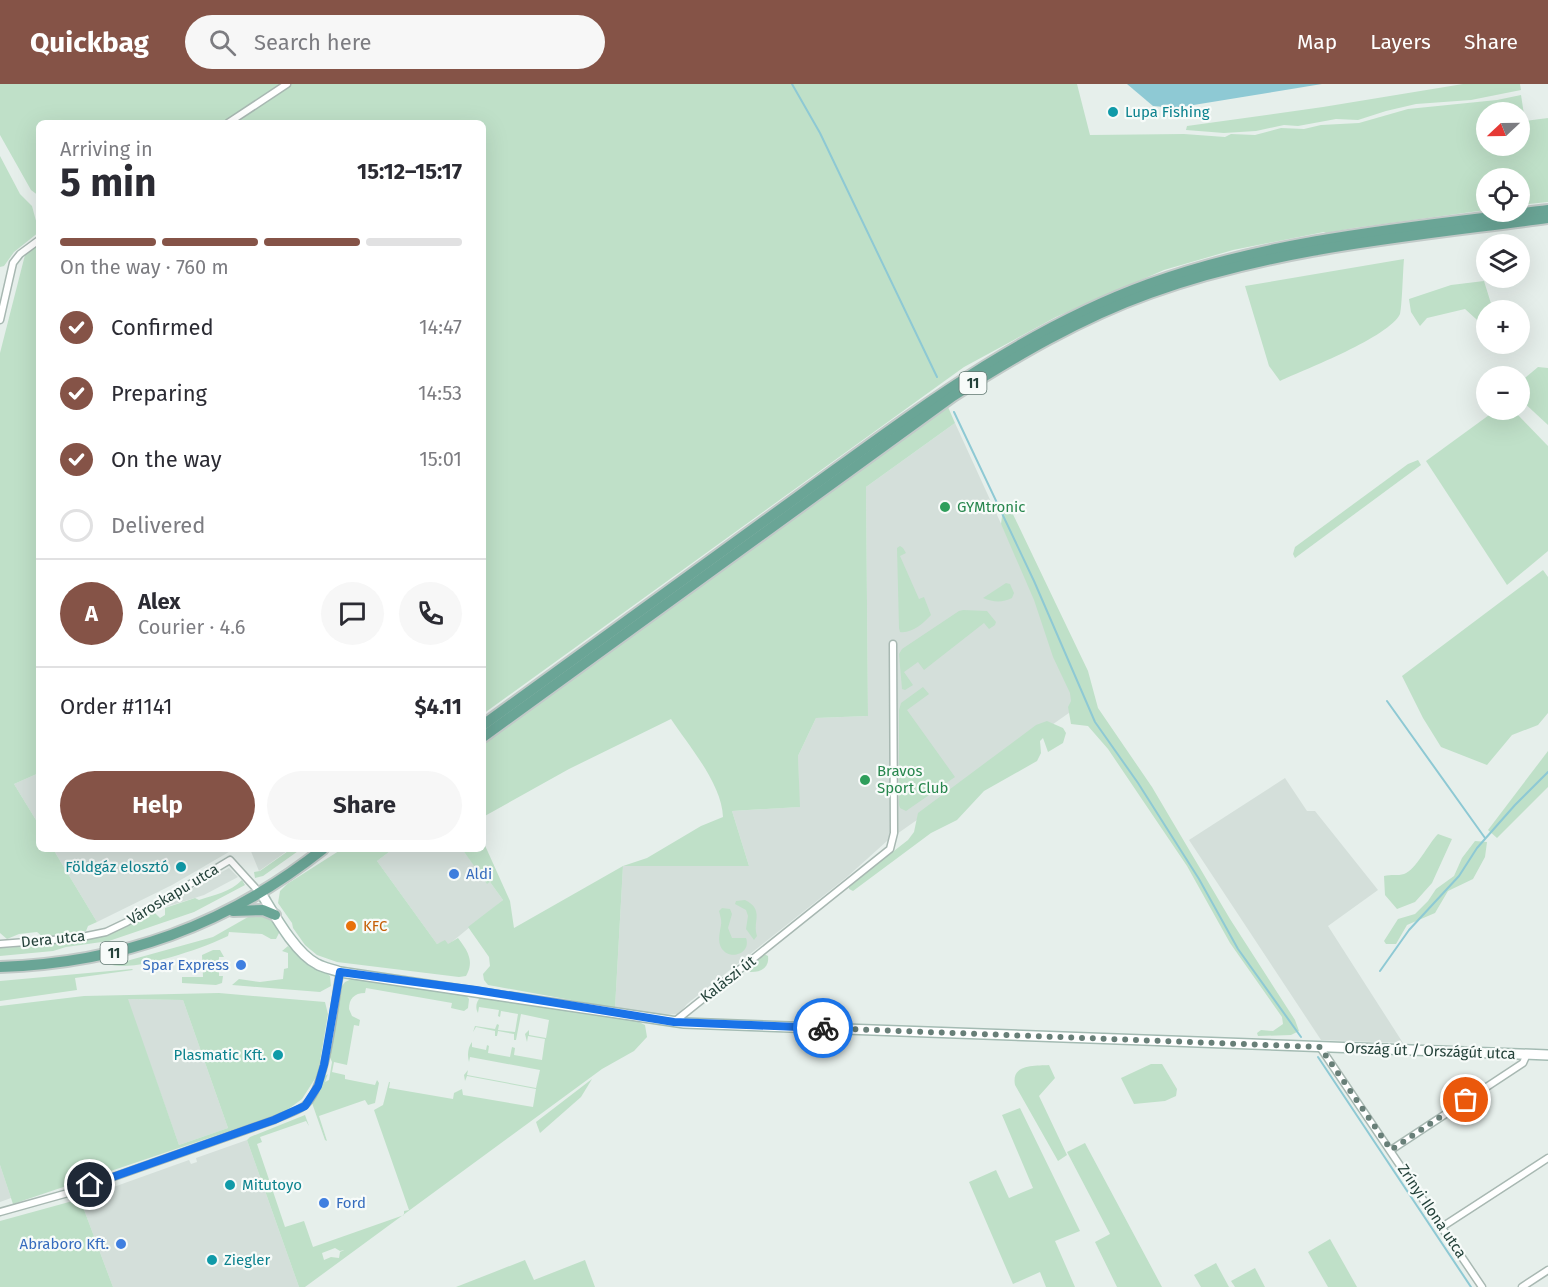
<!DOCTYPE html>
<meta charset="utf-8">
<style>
body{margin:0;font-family:"Fira Sans",sans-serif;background:#f7f7f7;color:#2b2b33;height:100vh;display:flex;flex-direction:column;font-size:22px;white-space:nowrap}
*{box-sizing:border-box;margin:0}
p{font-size:20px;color:#7c7c81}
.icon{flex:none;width:33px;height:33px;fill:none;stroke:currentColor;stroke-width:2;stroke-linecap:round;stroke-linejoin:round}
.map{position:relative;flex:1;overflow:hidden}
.panel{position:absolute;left:36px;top:36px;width:450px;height:732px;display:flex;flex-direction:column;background:#fff;border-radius:9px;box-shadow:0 6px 24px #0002}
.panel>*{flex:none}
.needle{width:39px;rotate:248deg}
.controls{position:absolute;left:1476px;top:18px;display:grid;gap:12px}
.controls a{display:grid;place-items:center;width:54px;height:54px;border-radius:50%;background:#fff;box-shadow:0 6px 24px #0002;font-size:30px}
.pin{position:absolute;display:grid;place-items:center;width:51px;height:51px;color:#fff;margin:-26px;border:3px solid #fff;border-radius:50%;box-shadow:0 2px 6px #0007}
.courier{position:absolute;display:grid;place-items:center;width:60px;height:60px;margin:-30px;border:4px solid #1a73e8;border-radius:50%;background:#fff;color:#222;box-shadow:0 2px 8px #0007}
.headline em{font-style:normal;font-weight:700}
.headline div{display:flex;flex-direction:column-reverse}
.headline{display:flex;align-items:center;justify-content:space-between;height:102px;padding:0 24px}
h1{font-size:39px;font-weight:700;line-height:45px}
.bar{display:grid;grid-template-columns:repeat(4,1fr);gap:9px 6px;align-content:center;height:72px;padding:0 24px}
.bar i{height:8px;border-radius:4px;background:#e1e1e2}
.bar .selected{background:#855347}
.bar p{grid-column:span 4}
.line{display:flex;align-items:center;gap:15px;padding:0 24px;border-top:2px solid #e1e1e2}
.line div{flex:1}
.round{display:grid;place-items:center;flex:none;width:63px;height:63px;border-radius:32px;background:#f7f7f7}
ol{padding:0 24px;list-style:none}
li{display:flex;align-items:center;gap:18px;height:66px}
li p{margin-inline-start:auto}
li .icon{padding:6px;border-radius:50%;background:#855347;color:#fff;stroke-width:4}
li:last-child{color:#7c7c81}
li i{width:33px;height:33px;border:3px solid #e1e1e2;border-radius:50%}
.action{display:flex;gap:12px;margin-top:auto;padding:12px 24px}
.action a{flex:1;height:69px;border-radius:36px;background:#855347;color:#fff;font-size:24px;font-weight:700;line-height:69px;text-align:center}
.action a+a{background:#f7f7f7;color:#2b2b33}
header{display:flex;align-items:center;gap:36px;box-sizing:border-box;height:84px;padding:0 30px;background:#855347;color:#fff}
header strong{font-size:28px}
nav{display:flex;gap:33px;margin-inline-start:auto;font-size:21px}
.search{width:420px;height:54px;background:#f7f7f7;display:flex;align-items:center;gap:15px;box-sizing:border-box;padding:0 21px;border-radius:33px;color:#7c7c81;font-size:22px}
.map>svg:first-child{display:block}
.built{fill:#d4dfda}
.green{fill:#bfe0c8;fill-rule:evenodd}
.water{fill:#8ec9d4}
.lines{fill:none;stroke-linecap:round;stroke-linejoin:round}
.stream{stroke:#8ec9d4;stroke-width:2}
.street-casing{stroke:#a8b8b2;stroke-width:9}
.secondary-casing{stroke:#a4bbb3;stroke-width:12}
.primary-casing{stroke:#c2cac8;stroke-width:14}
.street{stroke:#fff;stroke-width:6}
.secondary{stroke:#fff;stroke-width:9}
.primary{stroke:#6aa596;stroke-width:10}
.done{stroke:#687f78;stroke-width:6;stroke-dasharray:0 10.8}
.route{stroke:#1a73e8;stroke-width:8}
.culture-dot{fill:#0f9aa8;stroke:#f7fbf9;stroke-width:2}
.leisure-dot{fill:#2e9e5b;stroke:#f7fbf9;stroke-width:2}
.shop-dot{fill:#3f7fe0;stroke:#f7fbf9;stroke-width:2}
.food-dot{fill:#e8710a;stroke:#f7fbf9;stroke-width:2}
.labels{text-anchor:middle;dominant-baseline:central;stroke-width:4.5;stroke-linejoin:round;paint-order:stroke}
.shield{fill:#f7fbf9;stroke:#637a73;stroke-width:1.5}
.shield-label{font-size:14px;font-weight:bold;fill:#24423a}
.culture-label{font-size:15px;fill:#0d838f;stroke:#f7fbf9;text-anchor:start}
.leisure-label{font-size:15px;fill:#27864d;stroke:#f7fbf9;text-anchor:start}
.shop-label{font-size:15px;fill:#366cbe;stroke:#f7fbf9;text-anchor:start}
.street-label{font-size:15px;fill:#24423a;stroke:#f7fbf9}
.food-label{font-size:15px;fill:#c56008;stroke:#f7fbf9;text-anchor:start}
</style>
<header>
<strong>Quickbag</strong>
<div class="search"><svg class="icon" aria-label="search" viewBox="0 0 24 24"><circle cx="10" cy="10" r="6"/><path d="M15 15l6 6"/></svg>Search here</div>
<nav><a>Map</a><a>Layers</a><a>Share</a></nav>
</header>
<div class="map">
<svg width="1548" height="1203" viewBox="0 0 1548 1203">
<rect width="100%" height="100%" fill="#e6efeb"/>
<g class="built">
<path d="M955,339L1083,619L887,757L847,793L687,920L679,930L662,931L615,924L623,782H749L732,727L799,723L798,672L816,634L868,632L866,403Z"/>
<path d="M39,689V741L14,700Z"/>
<path d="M1285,694L1307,727H1315L1378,806L1328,842L1403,959L1321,956L1189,756Z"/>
<path d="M53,765H234L172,801L97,838Z"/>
<path d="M250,765H290L259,787Z"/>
<path d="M393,765H462L487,799L490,798L503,816L448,861L443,858L437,860L377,777Z"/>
<path d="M229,784L238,793L204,811L150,828Z"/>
<path d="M127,915L183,916L228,1044L179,1061Z"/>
<path d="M247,1056L299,1203H113L80,1115L189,1076L191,1080L197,1078L196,1074Z"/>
<path d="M0,1081L11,1114L0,1118Z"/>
</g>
<g class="green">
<path d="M0,0H1077L1090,51L1184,50L1225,53L1231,50L1255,51L1281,44L1304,45L1321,41L1359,39L1408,25L1497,16L1521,11L1525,37L1548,34V118L1520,121V94H1486V126L1354,144L1326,149L1324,148L1233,166L1164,186L1056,233L964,283L483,630V39H39V112L31,106L0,51ZM1486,28H1520V62H1486Z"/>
<path d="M1463,0H1520L1521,6L1471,16L1416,20L1386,27L1358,36L1336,35L1298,42L1284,41L1256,47L1224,49L1186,46L1187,42L1323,23Z"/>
<path d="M0,72L20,110L32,122L39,148L14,168L4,182L0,183Z"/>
<path d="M39,158V689L14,700L39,741V765H53L97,838L88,842L86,847L43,853L37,848L19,850L7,855L0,849V269L26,167Z"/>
<path d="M1404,175C1403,185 1402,224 1400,230C1389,253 1306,285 1280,297L1269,282L1245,202Z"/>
<path d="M1484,197L1493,226H1486V244L1465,225L1427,234L1420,242L1411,228L1409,215L1451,201Z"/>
<path d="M1538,283L1548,284V341L1520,315V298Z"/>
<path d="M948,323L955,339L866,403L868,632L816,634L798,672L800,723L732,727L749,782H623L615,924L488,901L484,896L483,890L490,882L489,873L468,843L503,816L490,798L487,800L462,765H483V757L510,817L514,844L623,782L647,774L701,742L723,733C722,700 689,662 671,635L569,685L483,733V659Z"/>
<path d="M1496,326H1513L1548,362V467L1507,501L1426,377Z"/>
<path d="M1418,376L1421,381L1295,474L1293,470L1295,463L1408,380Z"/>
<path d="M1009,422L1088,587L1098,624L1152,703L1230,835L1295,936L1299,947L1291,951L1258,952L1257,949L1261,946L1273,947L1283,940L1282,933L1230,859L1187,782L1108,665L1088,642L1071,640L1068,623L1071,617L1070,609L1053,573L1034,516L1001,440L1003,425Z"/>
<path d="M900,462L903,464L906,469L900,472L919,515L924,513L931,531C924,539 911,550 900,548L899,544L897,464Z"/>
<path d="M1543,486L1548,493V629L1538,641L1512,651L1487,681L1441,663L1423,634L1402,592Z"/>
<path d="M1006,499L1010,500L1014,509L1012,514C1002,519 993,518 983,514Z"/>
<path d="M963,526L987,527L996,538L995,541L989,545L984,539L924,586L918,578L904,588L913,601L905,606L902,605L899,570L902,565L959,527Z"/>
<path d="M923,603L929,610L907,626L955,693L906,727L900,724L899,721V626L901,619Z"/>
<path d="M1047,637L1063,644L1066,649L1063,659L1048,668L1043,654L1040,657L1041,669L1037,677L984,707L957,736L931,749L853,807L849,805V802L908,756L914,748L918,729L1036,641Z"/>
<path d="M1548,667V703L1497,754L1488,746Z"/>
<path d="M1438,750L1452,755L1432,799L1415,818L1397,825L1385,811L1384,792C1391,790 1398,792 1404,790C1416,786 1428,760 1438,750Z"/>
<path d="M1475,757L1487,758L1485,773L1473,795L1448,807L1435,829L1407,841L1396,860H1386L1384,857L1398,835L1415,830L1428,817L1436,805L1454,792L1462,774Z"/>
<path d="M291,765H301L263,792L255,794L254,788L260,787Z"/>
<path d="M342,765H393L377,777L437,860L445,856L448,860L458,854C467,866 475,877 466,892L459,893L337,878L317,871L305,861L293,844L292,839L278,819L280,807L287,800Z"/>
<path d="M242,796L245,801L194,828L109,857L66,863L53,867L0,872V864C34,862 75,859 107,850C123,846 141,831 154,828L160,834L165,831V824L195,814L199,816C213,811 231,808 242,796Z"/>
<path d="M745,816C765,826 752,837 757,852L754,856L746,845L748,832L746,826L735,820L736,817Z"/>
<path d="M722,824L730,825L732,830L728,844L732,854H746C752,871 726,878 720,861C718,854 720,848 721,841C722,837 720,831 719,827Z"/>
<path d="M263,829L270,834L280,847L276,855H271L262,850L229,848L228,852C204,864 138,887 112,881L213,853L248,833Z"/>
<path d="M288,862C296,869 301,878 311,883C317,887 324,887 330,892L331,902L320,908L232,901L239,895L260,898L283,895L284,885L288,884V869L282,867Z"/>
<path d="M213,866H220L224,873H219V892H223L222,899L216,901L182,899V893H203L202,871Z"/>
<path d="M764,870L768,872C770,887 755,890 743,887Z"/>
<path d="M132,885L133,886L75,894L77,906L0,917V897Z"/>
<path d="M354,894L465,910L469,915L468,924L464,927L451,924L452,919L366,904L365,909C354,909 349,915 349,925L352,932L360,936L359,942L354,941L347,981L334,978L332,988L345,991V995L375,1001L377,996L379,999L375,1019L368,1021L365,1016L319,1032L327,1057L325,1056L312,1019L325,992L328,990L325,998L329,996L332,978L329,971L342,902L345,898Z"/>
<path d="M219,909L325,918L328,930L318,990L302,1015L283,1029L13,1120L0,1081V922L84,912ZM128,915L183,916L228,1044L179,1061Z"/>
<path d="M481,913L633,935L645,941L647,953L634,967L602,985L305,1203H299L247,1056L250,1053L305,1031L309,1042L306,1037L260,1053L262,1058L257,1060L285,1143L304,1137L313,1163L404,1131V1127L409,1126L374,1026L383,1021L389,998H390L389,1004L453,1015L454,1009L462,1005L463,1011L533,1023L536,1005L467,992L465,997L464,991L468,986L467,991L536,1004L540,986L470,973L469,978C467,971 468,963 472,958V963L486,966L487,961L489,962L488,969L510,973L512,963L515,964L514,971L542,976L545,955L528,952L527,958L525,950L529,946V951L546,954L549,936L521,930L516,956H514V950L498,947L497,952H495V947L476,943L473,948L475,942L495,945L497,940L499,941L498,946L515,948L518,930L501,927L500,933L498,932L499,926L479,923L478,929C475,924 476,917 481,913ZM335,1164L340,1167L344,1166L340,1168L339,1174L331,1173L324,1176L322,1169Z"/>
<path d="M1151,980H1162L1177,1005L1176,1012L1165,1017L1134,1020L1121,994Z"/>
<path d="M1049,981L1055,994L1039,1012L1067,1071L1058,1077L1015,1001C1011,980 1034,982 1049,981Z"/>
<path d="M592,995L581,1013L540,1049L536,1038Z"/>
<path d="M1020,1024L1080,1147L1055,1157L1075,1203H1046L1040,1188L1013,1200L969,1098L996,1086L1009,1114L1033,1104L1002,1031Z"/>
<path d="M1085,1059L1162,1203H1117L1095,1158L1110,1150L1067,1068Z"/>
<path d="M80,1115L113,1203H0V1137Z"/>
<path d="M1330,1155L1357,1203H1328L1308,1168Z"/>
<path d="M525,1176L534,1196L585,1176L595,1203H456Z"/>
<path d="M1216,1179L1229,1203H1201L1194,1191Z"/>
<path d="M1255,1184L1265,1203H1235L1231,1197Z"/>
</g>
<path class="water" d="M1127,0H1322L1175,24L1153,22Z"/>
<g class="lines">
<g class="stream">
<path d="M792,0L820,49L937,293"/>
<path d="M954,328L1034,497L1095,638L1138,699L1199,795L1238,865L1301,953"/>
<path d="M1387,617L1485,754"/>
<path d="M1380,887L1409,846L1459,792L1477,764L1515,721L1548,688"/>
<path d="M1318,973L1471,1203"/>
</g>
<defs>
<g id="street">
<path d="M228,39L287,0"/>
<path d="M0,236L13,179L20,170L39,156"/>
<path d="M0,860L77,854L106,848L127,838L230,776L260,809"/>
<path d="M674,938L890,765L894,749L893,560"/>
<path d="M1320,963L1482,1203"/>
<path d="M1391,1066L1523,979L1527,970"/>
<path d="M0,1128L68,1109L274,1036C284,1031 296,1028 304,1022C328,1004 334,918 340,888"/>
<path d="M1442,1143L1548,1074"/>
<path d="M1522,1203L1548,1186"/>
</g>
<path id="secondary" d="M261,809C274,830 295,869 317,880C324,884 332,885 340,888L684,939L1548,971"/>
<g id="primary">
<path d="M483,641C591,563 699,485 807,406C915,328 1022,246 1149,200C1277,154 1414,143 1548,126"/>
<path d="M483,653L953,312C1016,272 1080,234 1150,209C1278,163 1415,152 1548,134"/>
<path d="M233,827L263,826L275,831"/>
<path d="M0,883C122,879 227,841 323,765"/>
</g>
</defs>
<use href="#street" class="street-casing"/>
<use href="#secondary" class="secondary-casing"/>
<use href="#primary" class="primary-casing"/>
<use href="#street" class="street"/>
<use href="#secondary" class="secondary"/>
<use href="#primary" class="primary"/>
</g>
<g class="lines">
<path class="done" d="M823,944L1320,963L1391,1066L1466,1016"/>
<path class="route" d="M90,1101L274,1036L305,1022L318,1002L324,981L340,888L476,906L674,938L823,944"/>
</g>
<g class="culture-dot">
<circle cx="1113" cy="28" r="6"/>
<circle cx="181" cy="783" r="6"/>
<circle cx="278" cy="971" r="6"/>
<circle cx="230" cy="1101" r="6"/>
<circle cx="212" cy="1176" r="6"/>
</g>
<g class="leisure-dot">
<circle cx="945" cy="423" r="6"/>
<circle cx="865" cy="696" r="6"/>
</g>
<g class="shop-dot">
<circle cx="454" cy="790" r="6"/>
<circle cx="241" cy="881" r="6"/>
<circle cx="324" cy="1119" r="6"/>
<circle cx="121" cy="1160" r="6"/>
</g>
<circle class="food-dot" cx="351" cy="842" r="6"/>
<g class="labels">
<g class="shield">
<rect x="959.5" y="288" width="27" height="22" rx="4.5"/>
<rect x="100.5" y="858" width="27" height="22" rx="4.5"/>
</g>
<g class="shield-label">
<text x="973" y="299">11</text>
<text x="114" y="869">11</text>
</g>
<g class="culture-label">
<text x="1125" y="28">Lupa Fishing</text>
<text x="169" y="783" text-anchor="end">Földgáz elosztó</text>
<text x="266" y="971" text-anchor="end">Plasmatic Kft.</text>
<text x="242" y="1101">Mitutoyo</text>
<text x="224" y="1176">Ziegler</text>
</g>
<g class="leisure-label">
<text x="957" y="423">GYMtronic</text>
<text x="877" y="687">Bravos<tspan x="877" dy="17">Sport Club</tspan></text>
</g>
<g class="shop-label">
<text x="466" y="790">Aldi</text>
<text x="229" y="881" text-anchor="end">Spar Express</text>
<text x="336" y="1119">Ford</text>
<text x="109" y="1160" text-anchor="end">Abraboro Kft.</text>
</g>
<g class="street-label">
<text transform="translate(173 810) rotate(-31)">Városkapu utca</text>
<text transform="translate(53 855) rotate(-6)">Dera utca</text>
<text transform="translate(728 895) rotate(-38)">Kalászi út</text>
<text transform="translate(1430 967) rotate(2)">Ország út / Országút utca</text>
<text transform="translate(1432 1127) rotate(56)">Zrínyi Ilona utca</text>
</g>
<g class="food-label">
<text x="363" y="842">KFC</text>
</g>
</g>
</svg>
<div class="controls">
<a><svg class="needle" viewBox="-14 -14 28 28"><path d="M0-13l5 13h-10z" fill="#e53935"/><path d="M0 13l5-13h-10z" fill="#7c7c81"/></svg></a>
<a><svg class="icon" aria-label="locate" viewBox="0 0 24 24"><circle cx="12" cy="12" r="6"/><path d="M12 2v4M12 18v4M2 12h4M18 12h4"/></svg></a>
<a><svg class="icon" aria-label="layers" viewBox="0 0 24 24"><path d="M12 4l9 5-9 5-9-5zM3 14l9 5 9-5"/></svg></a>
<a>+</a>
<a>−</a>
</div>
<div class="pin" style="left:1466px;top:1016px;background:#ea580c"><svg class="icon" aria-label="bag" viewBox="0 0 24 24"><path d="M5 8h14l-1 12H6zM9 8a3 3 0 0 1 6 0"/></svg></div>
<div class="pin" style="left:90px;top:1101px;background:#1f2937"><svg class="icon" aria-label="home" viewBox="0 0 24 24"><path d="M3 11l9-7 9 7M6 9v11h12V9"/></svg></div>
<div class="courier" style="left:823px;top:944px"><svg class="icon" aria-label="bike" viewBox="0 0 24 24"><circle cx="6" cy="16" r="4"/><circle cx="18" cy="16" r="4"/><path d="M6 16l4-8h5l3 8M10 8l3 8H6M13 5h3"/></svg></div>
<section class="panel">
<div class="headline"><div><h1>5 min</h1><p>Arriving in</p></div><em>15:12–15:17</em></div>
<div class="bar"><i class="selected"></i><i class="selected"></i><i class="selected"></i><i></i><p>On the way · 760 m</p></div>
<ol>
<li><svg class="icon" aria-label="check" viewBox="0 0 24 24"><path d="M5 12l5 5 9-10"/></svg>Confirmed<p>14:47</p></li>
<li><svg class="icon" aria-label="check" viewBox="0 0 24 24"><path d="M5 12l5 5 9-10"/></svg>Preparing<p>14:53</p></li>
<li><svg class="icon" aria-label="check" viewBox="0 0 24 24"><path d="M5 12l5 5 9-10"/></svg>On the way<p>15:01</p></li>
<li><i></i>Delivered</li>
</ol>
<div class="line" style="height:108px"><b class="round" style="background:#855347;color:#fff">A</b><div><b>Alex</b><p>Courier · 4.6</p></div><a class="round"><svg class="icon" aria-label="chat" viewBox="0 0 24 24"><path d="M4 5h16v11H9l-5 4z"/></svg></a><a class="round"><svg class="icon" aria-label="phone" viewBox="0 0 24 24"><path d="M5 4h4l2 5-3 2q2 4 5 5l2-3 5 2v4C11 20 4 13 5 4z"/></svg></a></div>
<div class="line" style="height:78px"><div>Order #1141</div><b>$4.11</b></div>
<div class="action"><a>Help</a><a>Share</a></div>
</section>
</div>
